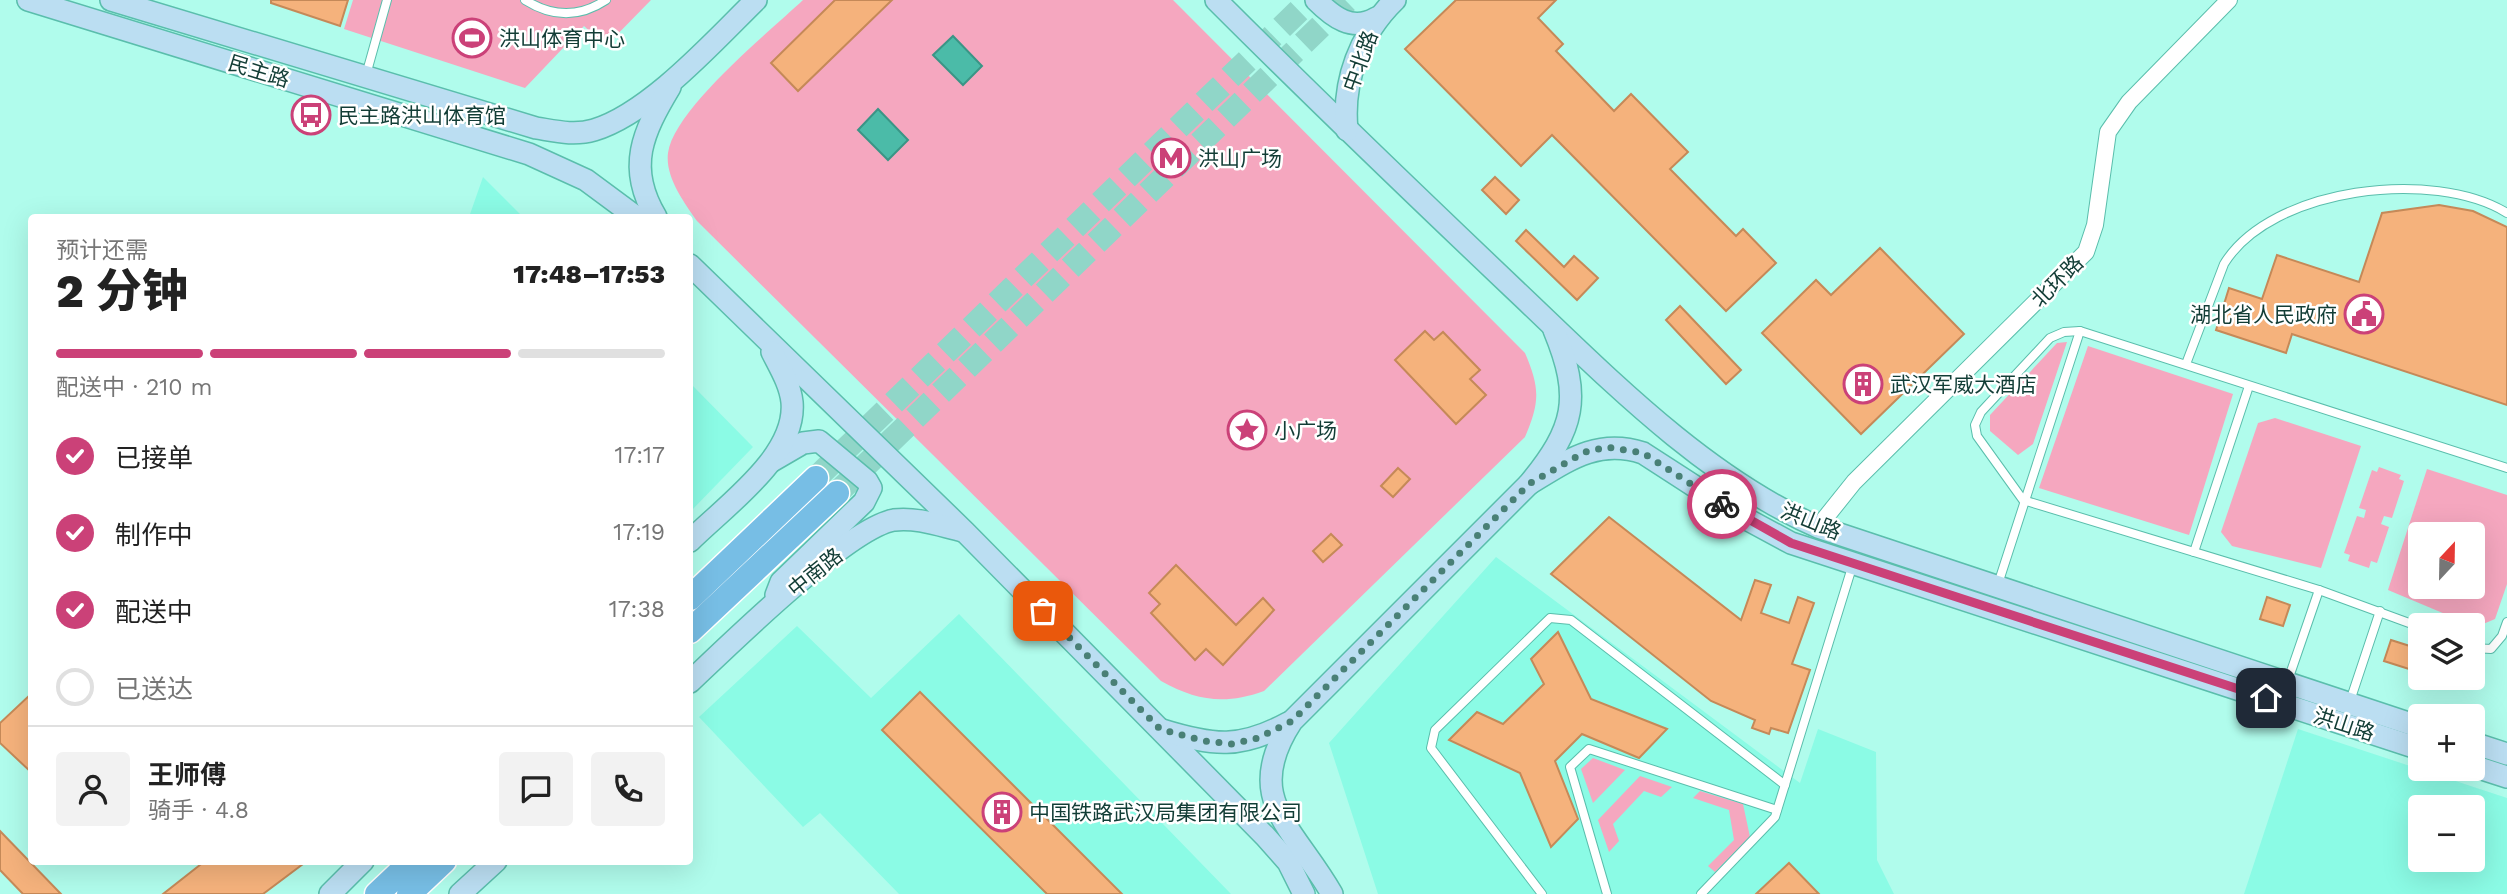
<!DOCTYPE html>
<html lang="zh">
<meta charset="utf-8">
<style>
body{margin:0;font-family:"Work Sans","Noto Sans SC",sans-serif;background:#f2f2f2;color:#222;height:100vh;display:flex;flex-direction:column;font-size:26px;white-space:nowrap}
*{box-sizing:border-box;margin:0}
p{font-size:23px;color:#767676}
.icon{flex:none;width:38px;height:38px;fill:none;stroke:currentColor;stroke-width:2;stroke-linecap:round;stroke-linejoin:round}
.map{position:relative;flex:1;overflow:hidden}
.details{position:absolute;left:28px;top:214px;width:665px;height:651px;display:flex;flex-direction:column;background:#fff;border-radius:7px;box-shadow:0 7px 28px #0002}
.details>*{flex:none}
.needle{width:46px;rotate:22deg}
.fabs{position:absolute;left:2408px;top:522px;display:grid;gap:14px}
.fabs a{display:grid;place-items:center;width:77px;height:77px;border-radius:7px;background:#fff;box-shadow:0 7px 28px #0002;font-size:35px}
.pin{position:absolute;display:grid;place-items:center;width:60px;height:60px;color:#fff;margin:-30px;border-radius:14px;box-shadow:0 4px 10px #0006}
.courier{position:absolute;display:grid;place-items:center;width:70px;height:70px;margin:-35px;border:5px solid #cb4178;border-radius:50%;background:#fff;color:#222;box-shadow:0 2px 9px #0007}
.head em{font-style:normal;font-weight:800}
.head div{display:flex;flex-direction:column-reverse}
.head{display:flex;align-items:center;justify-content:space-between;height:119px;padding:0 28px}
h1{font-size:46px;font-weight:800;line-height:52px}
.bar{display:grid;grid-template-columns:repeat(4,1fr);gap:10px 7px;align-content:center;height:84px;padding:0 28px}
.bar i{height:9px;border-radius:5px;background:#e0e0e0}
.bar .selected{background:#cb4178}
.bar p{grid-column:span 4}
.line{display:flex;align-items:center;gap:18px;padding:0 28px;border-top:2px solid #e0e0e0}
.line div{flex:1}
.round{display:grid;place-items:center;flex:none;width:74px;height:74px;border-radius:7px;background:#f2f2f2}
ol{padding:0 28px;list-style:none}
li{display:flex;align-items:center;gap:21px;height:77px}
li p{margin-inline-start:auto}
li .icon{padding:7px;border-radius:50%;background:#cb4178;color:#fff;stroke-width:4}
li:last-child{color:#767676}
li i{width:38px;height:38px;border:4px solid #e0e0e0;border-radius:50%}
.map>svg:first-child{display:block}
.built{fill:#8bfbe5;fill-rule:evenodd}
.green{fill:#f5a7bf;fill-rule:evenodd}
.water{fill:#4bbba8;stroke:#3a9586;stroke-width:2}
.building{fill:#f5b27c;stroke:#c58958;stroke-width:2}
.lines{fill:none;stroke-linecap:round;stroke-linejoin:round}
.primary-tunnel{stroke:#90d6c8;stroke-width:24;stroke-dasharray:24 12;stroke-linecap:butt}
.lane-casing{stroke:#5abeac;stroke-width:10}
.street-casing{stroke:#5abeac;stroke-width:18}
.secondary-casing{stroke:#5abeac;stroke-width:24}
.primary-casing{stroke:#fff;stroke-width:27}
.lane{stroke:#fff;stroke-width:8}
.street{stroke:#fff;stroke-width:16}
.secondary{stroke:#bbdef2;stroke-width:21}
.primary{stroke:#77bee5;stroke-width:24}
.done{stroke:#498076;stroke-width:7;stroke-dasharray:0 12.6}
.route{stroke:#cb4178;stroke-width:9}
.labels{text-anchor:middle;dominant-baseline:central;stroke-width:5;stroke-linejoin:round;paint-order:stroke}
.poi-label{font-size:21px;fill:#123d36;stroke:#fff;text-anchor:start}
.street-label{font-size:21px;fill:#123d36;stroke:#fff}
</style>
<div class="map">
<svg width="2507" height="894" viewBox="0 0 2507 894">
<rect width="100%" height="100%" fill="#b0fcec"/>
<g class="built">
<path d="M483,177L523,217H469Z"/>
<path d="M690,383L753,447L690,512Z"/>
<path d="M1496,557L1800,783L1818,729L1876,752L1877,860L1894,894H1378L1329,743Z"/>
<path d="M959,614L1231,894H899L820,813L803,827L699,717L797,626L871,698Z"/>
<path d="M2298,729L2507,798V894H2244ZM2420,807H2473V859H2420Z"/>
</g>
<g class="green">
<path d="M353,0H651L606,46L584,26L525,88L344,29Z"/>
<path d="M803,0H1173L1525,353C1540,388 1540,402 1525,437L1264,691C1225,705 1197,701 1161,681L697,221C684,202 665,177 668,153C674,109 769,32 803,0Z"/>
<path d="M2067,342L2033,444L2018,455L1990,431V415L2057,343Z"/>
<path d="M2088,346L2233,394L2189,535L2039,488Z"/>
<path d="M2275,418L2361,446L2321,568L2232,546L2221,532L2258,423Z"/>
<path d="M2379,467L2401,475L2399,479L2404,481L2392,518L2384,516L2381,524L2389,527L2377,563L2371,561L2369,568L2348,561L2350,555L2344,553L2357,516L2364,518L2366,510L2359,508L2372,470L2377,472Z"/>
<path d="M2427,469L2507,495V584L2495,619L2476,627L2388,590ZM2420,534H2473V586H2420Z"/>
<path d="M1593,758L1625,770L1593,803L1581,769Z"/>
<path d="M1640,776L1672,787L1661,797L1644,791L1613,824L1619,841L1609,852L1598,820Z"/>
<path d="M1700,791L1743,804L1750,837L1715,872L1708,866L1734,840L1729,810L1693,798Z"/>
</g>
<g class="water">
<path d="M953,36L982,66L963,85L933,55Z"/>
<path d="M878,109L908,140L888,160L858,130Z"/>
</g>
<g class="building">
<path d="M271,0H348L340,26L271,3Z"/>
<path d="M835,0H892L798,91L771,63Z"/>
<path d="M1456,0H1556L1538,18L1563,44L1556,51L1614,111L1631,94L1688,152L1670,169L1736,236L1743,229L1776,263L1726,311L1552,135L1521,166L1405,49Z"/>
<path d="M1495,177L1519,200L1506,214L1482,190Z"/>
<path d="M2439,205L2473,211L2507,227V405L2292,334L2286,353L2216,330L2229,288L2262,299L2277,255L2359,282L2382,213Z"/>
<path d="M1526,230L1564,267L1574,256L1598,278L1577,300L1516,241Z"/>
<path d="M1880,248L1964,334L1861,434L1762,333L1816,280L1831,295Z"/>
<path d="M1680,306L1741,370L1726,384L1666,320Z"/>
<path d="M1425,331L1434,340L1443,332L1480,370L1470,379L1486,395L1456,424L1395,360Z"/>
<path d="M1398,468L1410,479L1393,497L1381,486Z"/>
<path d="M1609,517L1741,620L1755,580L1771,585L1761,613L1789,623L1798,597L1814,603L1792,664L1810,670L1788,733L1771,728L1769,734L1752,728L1755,720L1711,701L1551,574Z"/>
<path d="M1331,534L1342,545L1323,562L1313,551Z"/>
<path d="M1176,565L1236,625L1263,598L1274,610L1223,665L1206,649L1195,660L1151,613L1160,604L1149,593Z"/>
<path d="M2267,597L2290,605L2283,626L2260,619Z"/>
<path d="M1558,632L1591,699L1667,729L1639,758L1582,734L1555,761L1578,819L1551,847L1520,773L1449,740L1477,712L1503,724L1544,684L1531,659Z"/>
<path d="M2391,640L2416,648L2409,669L2384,661Z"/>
<path d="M920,692L1122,894H1047L882,730Z"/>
<path d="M32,693V773L0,743V723Z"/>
<path d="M0,831L61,894H23L0,870Z"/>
<path d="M205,861H307L263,894H163Z"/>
<path d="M1789,863L1819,894H1756Z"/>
</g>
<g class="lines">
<g class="primary-tunnel">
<path d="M816,478L1310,0"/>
<path d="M837,493L1348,0"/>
</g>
<defs>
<g id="lane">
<path d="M525,0C552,17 579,18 606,0"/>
<path d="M366,75L387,0"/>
<path d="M2186,364L2224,264C2271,187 2434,168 2507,213"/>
<path d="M2194,552L2249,386"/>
<path d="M1998,584L2080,331"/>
<path d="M2420,627L2319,590L2023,500L1977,436L1975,425L1981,412L2050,338L2064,332L2080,331L2507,468"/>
<path d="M2473,648L2491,649L2502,636L2507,622"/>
<path d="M2287,683L2319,590"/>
<path d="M2350,701L2380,611"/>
<path d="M1542,894L1431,748L1435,730L1550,618L1571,620L1785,785"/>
<path d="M1607,894L1570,767L1589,749L1777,810"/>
<path d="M1701,894L1775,817L1853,564"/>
</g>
<path id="street" d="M1818,527L1854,482L2086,252L2095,225L2108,132L2129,102L2229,0"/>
<g id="secondary">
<path d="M28,0L529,154L586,180L636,217"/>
<path d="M111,0L536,128C555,131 574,136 594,130C650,113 714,41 756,0"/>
<path d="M1216,0C1314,98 1414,194 1514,289C1605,375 1702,476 1818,527L2420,727"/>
<path d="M1316,0C1333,17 1352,32 1376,18"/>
<path d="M1347,130C1342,81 1360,34 1395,0"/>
<path d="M656,217C626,167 643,132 670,87"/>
<path d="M690,265L965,532L1265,836L1288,862L1304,894"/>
<path d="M772,461L803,443L819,441L867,481L871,488L864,502L781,582L776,595"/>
<path d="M1529,484C1567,461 1597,438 1643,453L1739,515L1791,543L2420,749"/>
<path d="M690,541C725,506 797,456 792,402C790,384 780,368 772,352"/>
<path d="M690,682C728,646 848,528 894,520C917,517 941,526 963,531"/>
<path d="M1162,730C1214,746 1240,749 1288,723"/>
<path d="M2473,743L2507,754"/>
<path d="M2473,766L2507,777"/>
<path d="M330,894L363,861"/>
<path d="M460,894L496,861"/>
<path d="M1332,894C1294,827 1241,799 1292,721L1529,484C1575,428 1582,398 1554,330"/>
</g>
<g id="primary">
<path d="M690,598L816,478"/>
<path d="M690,631L837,493"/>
<path d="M377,894L412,861"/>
<path d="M409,894L444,861"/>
</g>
</defs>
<use href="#lane" class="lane-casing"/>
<use href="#street" class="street-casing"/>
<use href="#secondary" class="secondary-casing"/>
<use href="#primary" class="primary-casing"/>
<use href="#lane" class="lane"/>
<use href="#street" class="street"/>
<use href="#secondary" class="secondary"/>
<use href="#primary" class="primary"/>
</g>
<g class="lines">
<path class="done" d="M1043,611L1160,729L1204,741L1232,744L1258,738L1292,721L1529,484L1585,452L1607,447L1643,453L1722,504"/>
<path class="route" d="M1722,504L1791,543L2266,698"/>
</g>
<defs>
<symbol id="stadium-ring" viewBox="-11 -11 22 22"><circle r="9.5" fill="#fff" stroke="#cb4178" stroke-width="1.5"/><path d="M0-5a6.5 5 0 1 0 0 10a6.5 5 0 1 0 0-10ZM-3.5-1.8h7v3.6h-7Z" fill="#cb4178"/></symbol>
<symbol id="bus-ring" viewBox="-11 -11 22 22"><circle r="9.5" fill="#fff" stroke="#cb4178" stroke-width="1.5"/><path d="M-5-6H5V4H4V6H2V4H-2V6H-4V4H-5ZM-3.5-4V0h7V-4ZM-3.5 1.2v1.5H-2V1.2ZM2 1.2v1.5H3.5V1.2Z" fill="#cb4178"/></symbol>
<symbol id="metro-ring" viewBox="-11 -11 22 22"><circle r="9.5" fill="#fff" stroke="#cb4178" stroke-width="1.5"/><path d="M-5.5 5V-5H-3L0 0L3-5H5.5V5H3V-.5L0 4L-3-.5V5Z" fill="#cb4178"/></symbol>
<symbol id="civic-ring" viewBox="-11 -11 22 22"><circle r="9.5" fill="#fff" stroke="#cb4178" stroke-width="1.5"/><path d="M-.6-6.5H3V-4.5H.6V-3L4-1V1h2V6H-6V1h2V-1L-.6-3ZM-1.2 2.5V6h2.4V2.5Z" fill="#cb4178"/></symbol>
<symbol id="building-ring" viewBox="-11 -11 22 22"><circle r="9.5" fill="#fff" stroke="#cb4178" stroke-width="1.5"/><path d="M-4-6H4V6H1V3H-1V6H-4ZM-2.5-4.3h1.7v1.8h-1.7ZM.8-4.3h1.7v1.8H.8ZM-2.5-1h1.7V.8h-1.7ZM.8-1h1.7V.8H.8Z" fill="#cb4178"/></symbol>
<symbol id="sight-ring" viewBox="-11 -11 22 22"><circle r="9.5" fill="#fff" stroke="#cb4178" stroke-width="1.5"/><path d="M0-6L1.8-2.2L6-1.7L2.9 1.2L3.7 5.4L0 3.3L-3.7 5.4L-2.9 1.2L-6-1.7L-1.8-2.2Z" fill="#cb4178"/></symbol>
</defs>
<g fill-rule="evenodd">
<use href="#stadium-ring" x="450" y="16" width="44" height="44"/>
<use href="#bus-ring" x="289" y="93" width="44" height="44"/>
<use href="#metro-ring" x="1149" y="136" width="44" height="44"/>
<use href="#civic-ring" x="2342" y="292" width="44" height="44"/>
<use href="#building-ring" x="1841" y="362" width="44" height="44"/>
<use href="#sight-ring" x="1225" y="408" width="44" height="44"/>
<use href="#building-ring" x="980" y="790" width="44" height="44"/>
</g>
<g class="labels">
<g class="poi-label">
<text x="499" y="38">洪山体育中心</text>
<text x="338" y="115">民主路洪山体育馆</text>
<text x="1198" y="158">洪山广场</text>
<text x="2337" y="314" text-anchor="end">湖北省人民政府</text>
<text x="1890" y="384">武汉军威大酒店</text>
<text x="1274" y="430">小广场</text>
<text x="1029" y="812">中国铁路武汉局集团有限公司</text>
</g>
<g class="street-label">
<text transform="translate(1360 61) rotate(-70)">中北路</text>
<text transform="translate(259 71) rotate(17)">民主路</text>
<text transform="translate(2057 281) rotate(-45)">北环路</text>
<text transform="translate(1811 521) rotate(22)">洪山路</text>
<text transform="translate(815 572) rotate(-39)">中南路</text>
<text transform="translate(2344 724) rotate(18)">洪山路</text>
</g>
</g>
</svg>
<div class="fabs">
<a><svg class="needle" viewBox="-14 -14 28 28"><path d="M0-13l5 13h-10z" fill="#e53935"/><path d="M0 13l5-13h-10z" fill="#767676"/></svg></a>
<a><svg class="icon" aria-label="layers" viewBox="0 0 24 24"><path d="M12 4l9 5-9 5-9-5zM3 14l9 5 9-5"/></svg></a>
<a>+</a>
<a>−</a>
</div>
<div class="pin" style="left:1043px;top:611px;background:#ea580c"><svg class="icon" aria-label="bag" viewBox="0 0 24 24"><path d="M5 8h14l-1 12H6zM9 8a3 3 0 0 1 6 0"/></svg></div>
<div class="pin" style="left:2266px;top:698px;background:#1f2937"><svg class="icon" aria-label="home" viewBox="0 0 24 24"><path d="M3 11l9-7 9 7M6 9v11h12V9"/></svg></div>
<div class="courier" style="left:1722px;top:504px"><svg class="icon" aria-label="bike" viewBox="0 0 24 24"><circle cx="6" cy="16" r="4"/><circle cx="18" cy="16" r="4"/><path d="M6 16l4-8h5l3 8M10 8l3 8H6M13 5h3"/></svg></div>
<section class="details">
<div class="head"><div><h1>2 分钟</h1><p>预计还需</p></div><em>17:48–17:53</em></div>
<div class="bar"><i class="selected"></i><i class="selected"></i><i class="selected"></i><i></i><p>配送中 · 210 m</p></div>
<ol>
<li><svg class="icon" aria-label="check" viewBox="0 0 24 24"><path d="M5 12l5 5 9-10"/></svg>已接单<p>17:17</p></li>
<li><svg class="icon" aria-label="check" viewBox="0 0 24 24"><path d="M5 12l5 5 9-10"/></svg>制作中<p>17:19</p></li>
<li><svg class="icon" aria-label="check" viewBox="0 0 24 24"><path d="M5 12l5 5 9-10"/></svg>配送中<p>17:38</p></li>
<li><i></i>已送达</li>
</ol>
<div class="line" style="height:126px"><a class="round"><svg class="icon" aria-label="person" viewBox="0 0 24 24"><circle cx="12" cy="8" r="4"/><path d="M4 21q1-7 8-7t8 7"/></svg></a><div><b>王师傅</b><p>骑手 · 4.8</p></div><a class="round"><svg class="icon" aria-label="chat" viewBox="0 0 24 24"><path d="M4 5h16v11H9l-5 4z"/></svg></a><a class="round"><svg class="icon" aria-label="phone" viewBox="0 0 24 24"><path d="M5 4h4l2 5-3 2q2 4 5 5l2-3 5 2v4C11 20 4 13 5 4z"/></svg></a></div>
</section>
</div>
